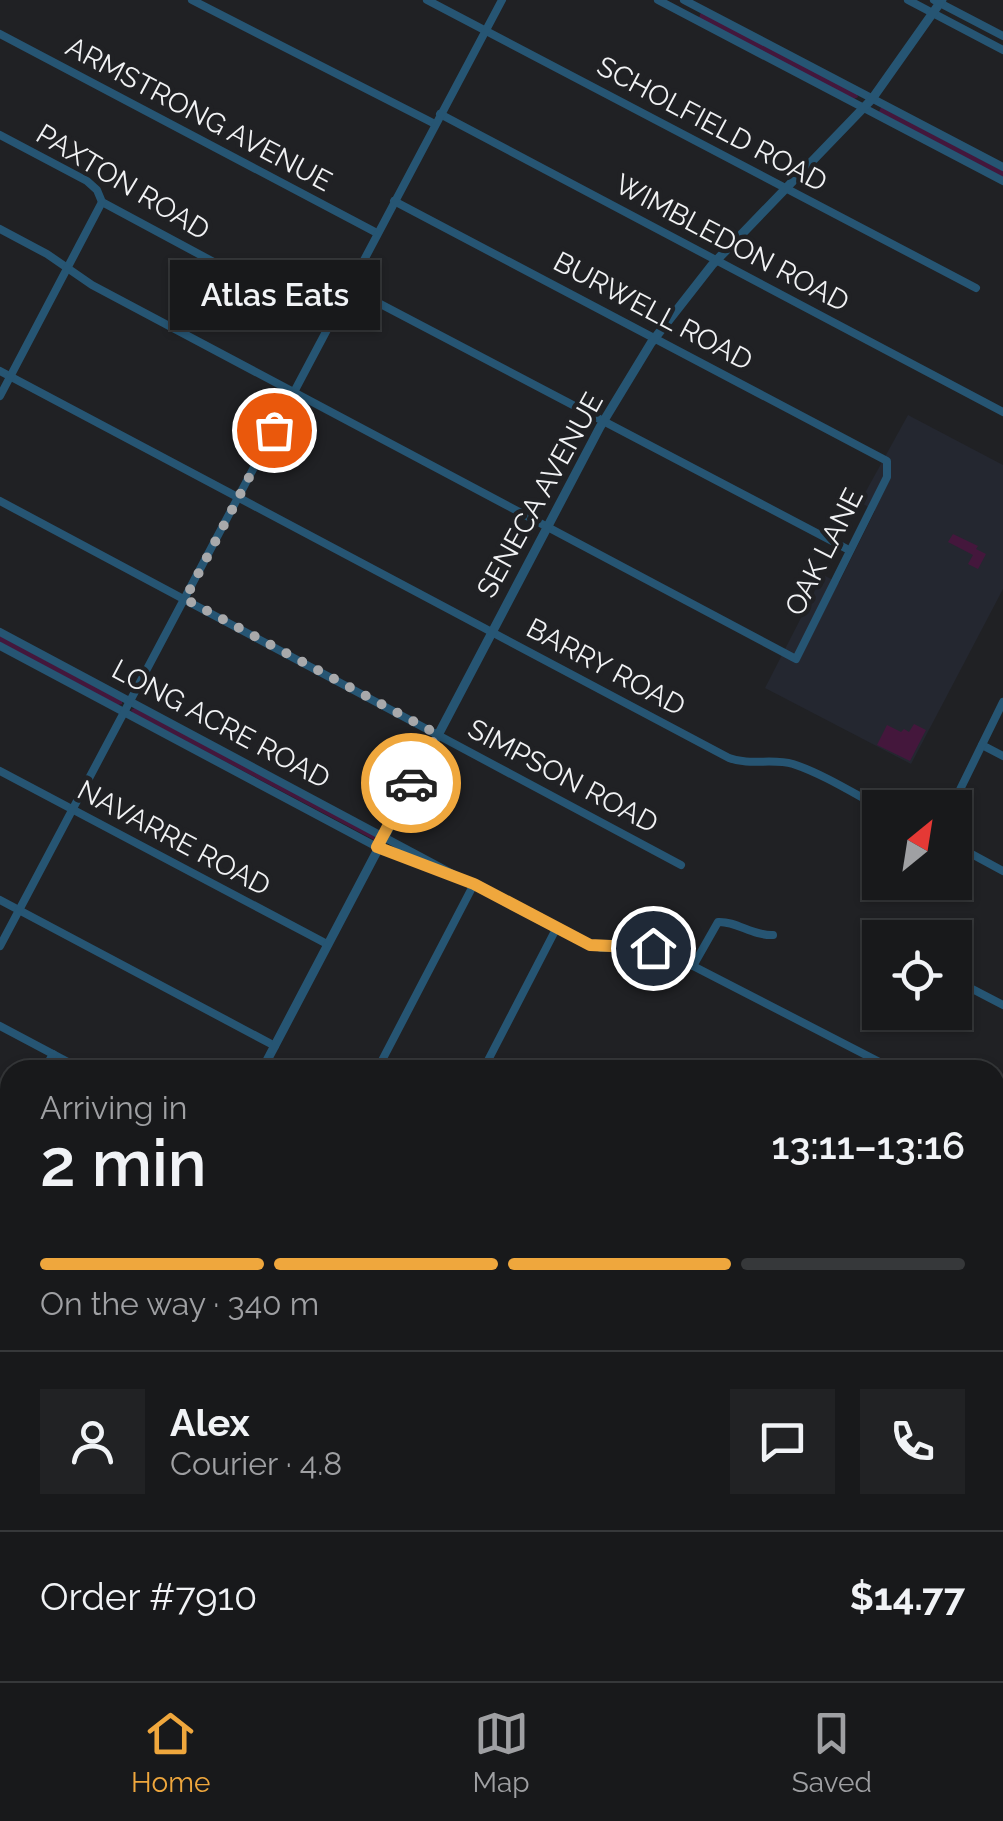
<!DOCTYPE html>
<meta charset="utf-8">
<style>
body{margin:0;font-family:Raleway,sans-serif;background:#212224;color:#f1f3f6;height:100vh;display:flex;flex-direction:column;font-size:38px;white-space:nowrap}
*{box-sizing:border-box;margin:0}
p{font-size:32px;color:#9fa0a3}
.icon{flex:none;width:55px;height:55px;fill:none;stroke:currentColor;stroke-width:2;stroke-linecap:round;stroke-linejoin:round}
.map{position:relative;flex:1;overflow:hidden}
.sheet{position:absolute;left:0px;top:1060px;width:1005px;height:622px;display:flex;flex-direction:column;background:#18191b;border-radius:30px 30px 0 0;box-shadow:0 2px 8px #0004,0 0 0 2px #36383a}
.sheet>*{flex:none}
.needle{width:65px;rotate:30deg}
.controls{position:absolute;left:862px;top:790px;display:grid;gap:20px}
.controls a{display:grid;place-items:center;width:110px;height:110px;border-radius:0px;background:#18191b;box-shadow:0 2px 8px #0004,0 0 0 2px #36383a;font-size:50px}
.pin{position:absolute;display:grid;place-items:center;width:85px;height:85px;color:#fff;margin:-42px;border:5px solid #fff;border-radius:50%;box-shadow:0 2px 10px #0007}
.courier{position:absolute;display:grid;place-items:center;width:100px;height:100px;margin:-50px;border:8px solid #efa73d;border-radius:50%;background:#fff;color:#222;box-shadow:0 2px 12px #0007}
.bubble{position:absolute;height:70px;border-radius:0px;background:#18191b;box-shadow:0 2px 8px #0004,0 0 0 2px #36383a;font-size:32px;font-weight:600;line-height:70px;text-align:center}
.head em{font-style:normal;font-weight:600}
.head div{display:flex;flex-direction:column-reverse}
.head{display:flex;align-items:center;justify-content:space-between;height:170px;padding:0 40px}
h1{font-size:65px;font-weight:600;line-height:75px}
.bar{display:grid;grid-template-columns:repeat(4,1fr);gap:15px 10px;align-content:center;height:120px;padding:0 40px}
.bar i{height:12px;border-radius:8px;background:#36383a}
.bar .current{background:#efa73d}
.bar p{grid-column:span 4}
.line{display:flex;align-items:center;gap:25px;padding:0 40px;border-top:2px solid #36383a}
.line div{flex:1}
.round{display:grid;place-items:center;flex:none;width:105px;height:105px;border-radius:0px;background:#212224}
.dock{display:flex;justify-content:space-around;align-items:center;height:140px;border-top:2px solid #36383a;background:#18191b;font-size:28px;color:#9fa0a3}
.dock a{display:grid;justify-items:center;gap:5px}
.dock .current{color:#efa73d}
.map>svg:first-child{display:block}
.built{fill:#242730}
.green{fill:#44173c}
.lines{fill:none;stroke-linecap:round;stroke-linejoin:round}
.minor{stroke:#265573;stroke-width:8}
.tertiary{stroke:#265573;stroke-width:9}
.secondary{stroke:#1b72a1;stroke-width:10}
.motorway{stroke:#349bd5;stroke-width:12}
.done{stroke:#a8a9ab;stroke-width:10;stroke-dasharray:0 18}
.route{stroke:#efa73d;stroke-width:12}
.labels{text-anchor:middle;dominant-baseline:central;stroke-width:9;stroke-linejoin:round;paint-order:stroke}
.street-label{font-size:28px;fill:#f1f2f4;stroke:#202124}
</style>
<div class="map">
<svg width="1003" height="1681" viewBox="0 0 1003 1681">
<rect width="100%" height="100%" fill="#202124"/>
<g class="built">
<path d="M908,415L1003,465V589L911,764L765,688L823,575L839,583L875,511L860,502Z"/>
<path d="M0,1232H10V1314L0,1308Z"/>
<path d="M0,1367L10,1372L8,1555L0,1551Z"/>
<path d="M998,1369L1003,1371V1558L995,1555V1375Z"/>
<path d="M995,1581L1003,1584V1681H835L839,1673L995,1672Z"/>
</g>
<g class="green">
<path d="M701,12L857,94L858,97L854,99L699,18Z"/>
<path d="M881,107L1003,171V177L879,112Z"/>
<path d="M953,534L978,546L976,549L986,554L978,569L968,564L973,555L948,542Z"/>
<path d="M0,636L122,701V704L118,705L0,642Z"/>
<path d="M135,708L375,835L374,840L133,713L131,710Z"/>
<path d="M914,724L926,730L910,761L877,745L887,725L901,732L904,729L909,732Z"/>
</g>
<g class="lines">
<g class="minor">
<path d="M192,0L435,124"/>
<path d="M427,0L976,288"/>
<path d="M658,0L1003,181"/>
<path d="M684,0L1003,167"/>
<path d="M908,0L1003,50"/>
<path d="M934,0L1003,36"/>
<path d="M0,34L377,233"/>
<path d="M440,114L1003,412"/>
<path d="M0,135L87,181L97,190L102,202L329,324"/>
<path d="M0,229L47,254L92,285L796,659L887,477V461L394,201"/>
<path d="M348,287L849,550"/>
<path d="M0,371L729,758C750,766 772,758 793,764C823,774 853,793 881,808"/>
<path d="M0,396L102,202"/>
<path d="M0,501L681,865"/>
<path d="M0,632L556,929L601,948L645,947L662,950L895,1070"/>
<path d="M0,646L377,847L446,874"/>
<path d="M982,745L1003,756"/>
<path d="M0,771L327,944"/>
<path d="M951,808L1003,702"/>
<path d="M955,845L1003,871"/>
<path d="M0,900L275,1046"/>
<path d="M0,946L502,0"/>
<path d="M693,966L718,922C737,921 752,936 773,935"/>
<path d="M955,980L1003,1005"/>
<path d="M0,1026L83,1070"/>
<path d="M44,1070L53,1054"/>
<path d="M377,1070L474,884"/>
<path d="M483,1070L556,929"/>
<path d="M661,1070L675,1065L690,1070"/>
<path d="M995,1102L1003,1086"/>
<path d="M995,1126L1003,1130"/>
<path d="M0,1153L10,1134"/>
<path d="M0,1359L10,1364"/>
<path d="M0,1559L10,1565"/>
<path d="M297,1672L314,1681"/>
<path d="M605,1672L622,1681"/>
<path d="M386,1681L391,1672"/>
</g>
<path class="tertiary" d="M262,1070L600,427L651,343L712,265L872,99L942,0"/>
<g class="secondary">
<path d="M0,1219L10,1220"/>
<path d="M995,1349L1003,1333"/>
<path d="M995,1568L1003,1571"/>
<path d="M0,1591L10,1571"/>
<path d="M0,1623L10,1628"/>
<path d="M93,1672L110,1681"/>
<path d="M821,1681L826,1672"/>
</g>
<g class="motorway">
<path d="M0,1659L10,1665"/>
<path d="M25,1672L40,1681"/>
<path d="M44,1672L64,1681"/>
<path d="M0,1678L6,1681"/>
</g>
</g>
<g class="lines">
<path class="done" d="M274,430L185,599L437,734L411,783"/>
<path class="route" d="M411,783L377,847L474,884L590,945L653,948"/>
</g>
<g class="labels">
<g class="street-label">
<text transform="translate(199 114) rotate(28)">ARMSTRONG AVENUE</text>
<text transform="translate(712 124) rotate(28)">SCHOLFIELD ROAD</text>
<text transform="translate(123 182) rotate(31)">PAXTON ROAD</text>
<text transform="translate(732 243) rotate(28)">WIMBLEDON ROAD</text>
<text transform="translate(653 311) rotate(28)">BURWELL ROAD</text>
<text transform="translate(540 495) rotate(-61)">SENECA AVENUE</text>
<text transform="translate(824 552) rotate(-63)">OAK LANE</text>
<text transform="translate(606 667) rotate(28)">BARRY ROAD</text>
<text transform="translate(221 724) rotate(28)">LONG ACRE ROAD</text>
<text transform="translate(563 776) rotate(28)">SIMPSON ROAD</text>
<text transform="translate(174 838) rotate(28)">NAVARRE ROAD</text>
</g>
</g>
</svg>
<div class="controls">
<a><svg class="needle" viewBox="-14 -14 28 28"><path d="M0-13l5 13h-10z" fill="#e53935"/><path d="M0 13l5-13h-10z" fill="#9fa0a3"/></svg></a>
<a><svg class="icon" aria-label="locate" viewBox="0 0 24 24"><circle cx="12" cy="12" r="6"/><path d="M12 2v4M12 18v4M2 12h4M18 12h4"/></svg></a>
</div>
<div class="pin" style="left:274px;top:430px;background:#ea580c"><svg class="icon" aria-label="bag" viewBox="0 0 24 24"><path d="M5 8h14l-1 12H6zM9 8a3 3 0 0 1 6 0"/></svg></div>
<div class="pin" style="left:653px;top:948px;background:#1f2937"><svg class="icon" aria-label="home" viewBox="0 0 24 24"><path d="M3 11l9-7 9 7M6 9v11h12V9"/></svg></div>
<div class="courier" style="left:411px;top:783px"><svg class="icon" aria-label="car" viewBox="0 0 24 24"><path d="M5 17H2v-5l4-1 3-4h7l3 4 3 1v5h-3M9 17h6M6 11h13"/><circle cx="7" cy="17" r="2"/><circle cx="17" cy="17" r="2"/></svg></div>
<div class="bubble" style="left:170px;top:260px;width:210px">Atlas Eats</div>
<section class="sheet">
<div class="head"><div><h1>2 min</h1><p>Arriving in</p></div><em>13:11–13:16</em></div>
<div class="bar"><i class="current"></i><i class="current"></i><i class="current"></i><i></i><p>On the way · 340 m</p></div>
<div class="line" style="height:180px"><a class="round"><svg class="icon" aria-label="person" viewBox="0 0 24 24"><circle cx="12" cy="8" r="4"/><path d="M4 21q1-7 8-7t8 7"/></svg></a><div><b>Alex</b><p>Courier · 4.8</p></div><a class="round"><svg class="icon" aria-label="chat" viewBox="0 0 24 24"><path d="M4 5h16v11H9l-5 4z"/></svg></a><a class="round"><svg class="icon" aria-label="phone" viewBox="0 0 24 24"><path d="M5 4h4l2 5-3 2q2 4 5 5l2-3 5 2v4C11 20 4 13 5 4z"/></svg></a></div>
<div class="line" style="height:130px"><div>Order #7910</div><b>$14.77</b></div>
</section>
</div>
<nav class="dock">
<a class="current"><svg class="icon" aria-label="home" viewBox="0 0 24 24"><path d="M3 11l9-7 9 7M6 9v11h12V9"/></svg>Home</a>
<a><svg class="icon" aria-label="map" viewBox="0 0 24 24"><path d="M3 6l6-2 6 2 6-2v14l-6 2-6-2-6 2zM9 4v14M15 6v14"/></svg>Map</a>
<a><svg class="icon" aria-label="saved" viewBox="0 0 24 24"><path d="M7 4h10v16l-5-4-5 4z"/></svg>Saved</a>
</nav>
